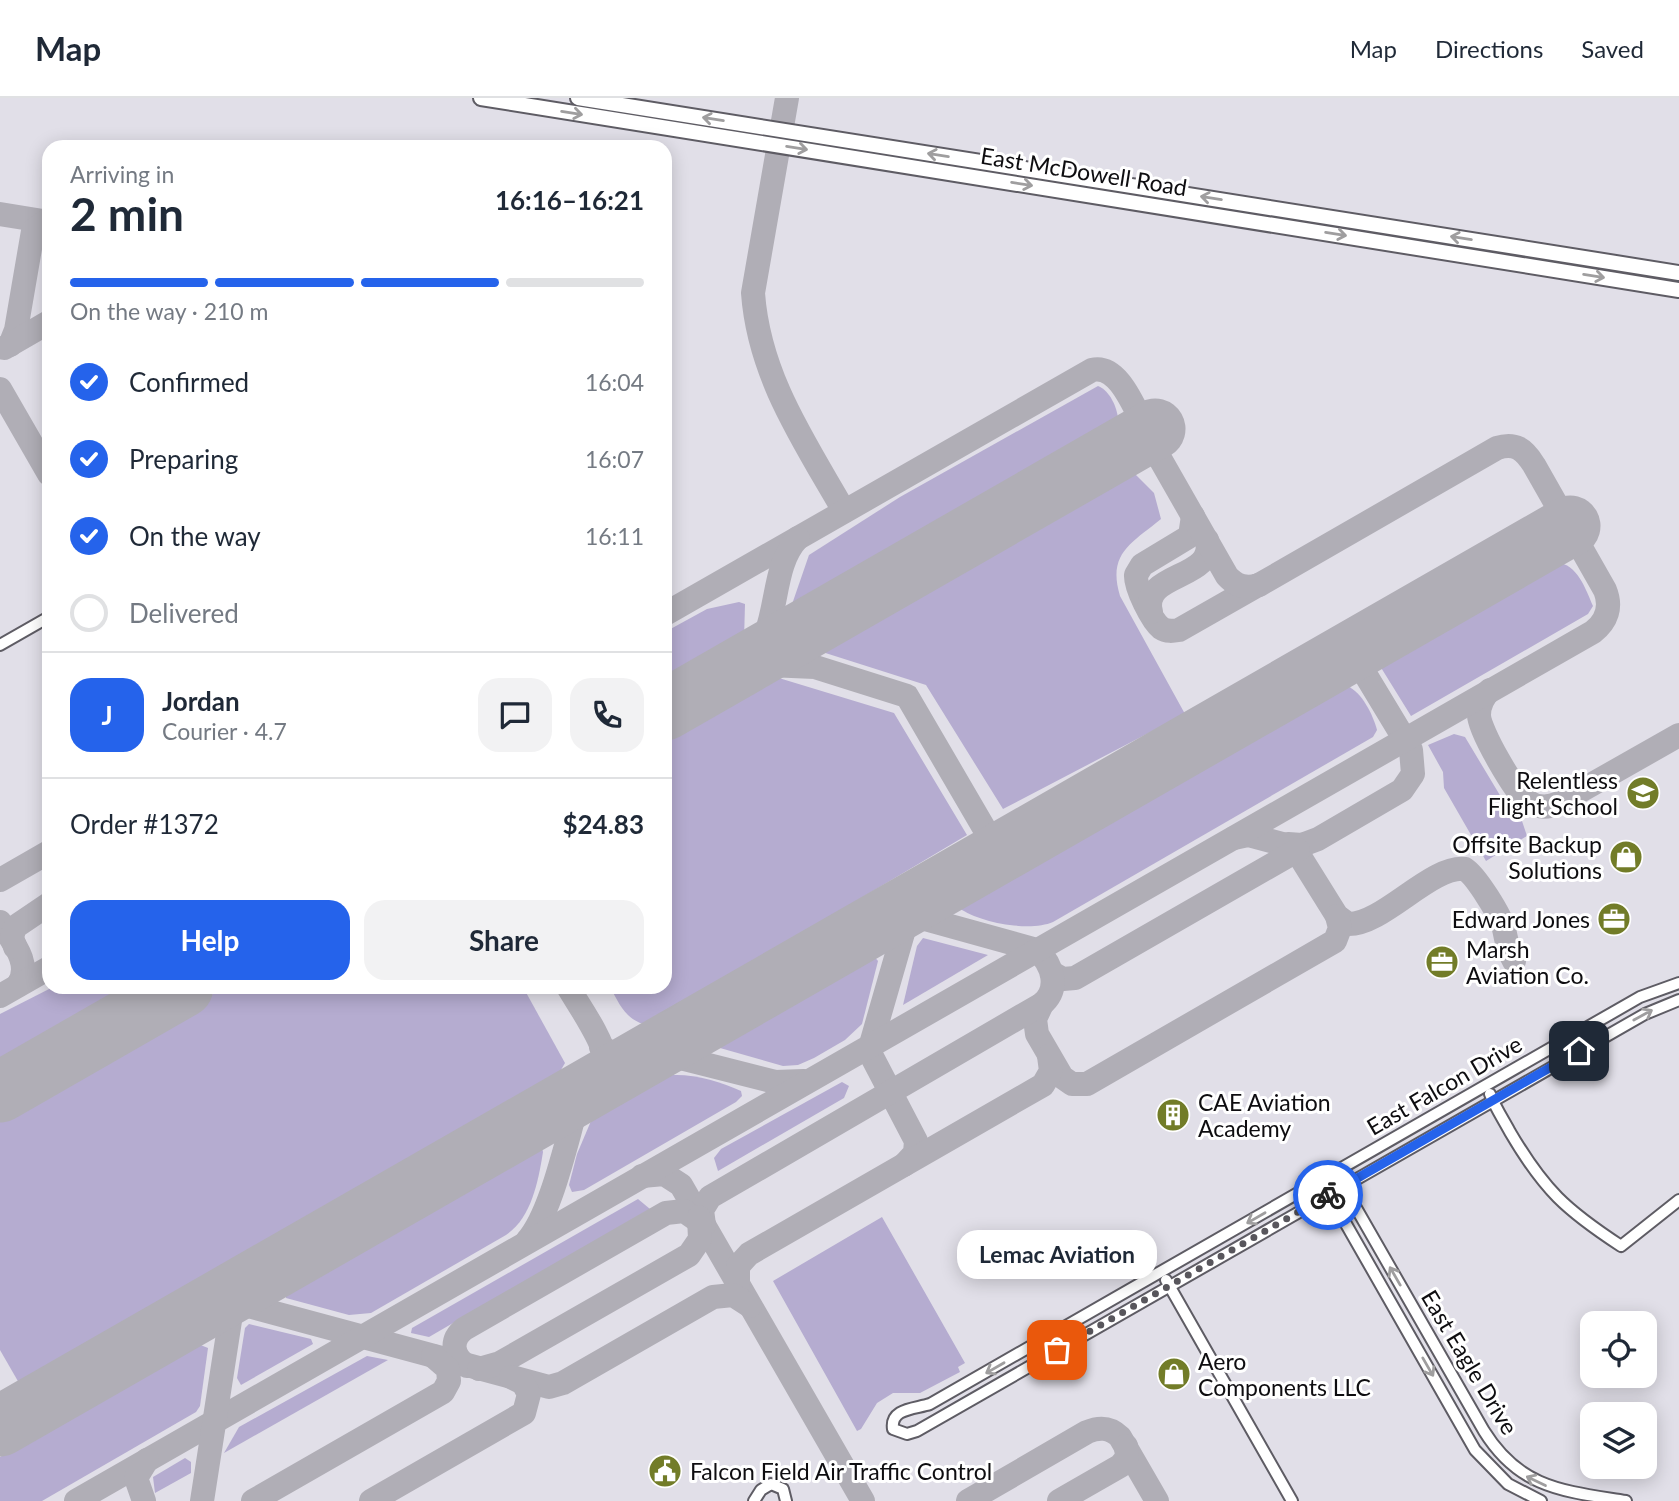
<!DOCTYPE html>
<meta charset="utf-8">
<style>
body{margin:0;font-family:Lato,sans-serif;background:#f2f2f3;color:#1f2937;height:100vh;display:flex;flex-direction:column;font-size:26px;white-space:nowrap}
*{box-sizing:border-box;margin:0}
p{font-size:23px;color:#747a83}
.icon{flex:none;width:38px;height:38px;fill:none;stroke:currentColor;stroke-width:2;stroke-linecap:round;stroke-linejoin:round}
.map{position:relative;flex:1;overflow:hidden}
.drawer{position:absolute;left:42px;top:42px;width:630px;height:854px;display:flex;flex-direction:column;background:#fff;border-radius:21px;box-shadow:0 4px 18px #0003}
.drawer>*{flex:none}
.tools{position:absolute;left:1580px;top:1213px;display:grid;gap:14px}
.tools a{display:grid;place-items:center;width:77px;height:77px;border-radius:14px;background:#fff;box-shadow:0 4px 18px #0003;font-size:35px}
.pin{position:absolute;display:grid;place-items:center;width:60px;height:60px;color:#fff;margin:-30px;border-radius:14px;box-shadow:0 4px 10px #0006}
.courier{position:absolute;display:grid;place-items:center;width:70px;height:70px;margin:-35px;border:5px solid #2563eb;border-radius:50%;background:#fff;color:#222;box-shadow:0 2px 9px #0007}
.bubble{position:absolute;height:49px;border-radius:21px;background:#fff;box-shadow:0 4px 18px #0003;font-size:23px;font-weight:700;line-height:49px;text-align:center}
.summary em{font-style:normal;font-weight:700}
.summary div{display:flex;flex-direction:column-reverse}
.summary{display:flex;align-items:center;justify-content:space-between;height:119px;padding:0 28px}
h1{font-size:46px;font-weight:700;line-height:52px}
.bar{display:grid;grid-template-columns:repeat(4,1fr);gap:10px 7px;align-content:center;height:84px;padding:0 28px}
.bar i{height:9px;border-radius:5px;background:#e0e1e3}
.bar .on{background:#2563eb}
.bar p{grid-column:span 4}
.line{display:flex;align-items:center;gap:18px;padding:0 28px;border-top:2px solid #e0e1e3}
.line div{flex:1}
.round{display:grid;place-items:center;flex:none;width:74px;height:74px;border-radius:21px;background:#f2f2f3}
ol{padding:0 28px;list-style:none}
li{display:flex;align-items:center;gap:21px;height:77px}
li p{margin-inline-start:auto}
li .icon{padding:7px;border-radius:50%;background:#2563eb;color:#fff;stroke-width:4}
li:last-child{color:#747a83}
li i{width:38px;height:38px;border:4px solid #e0e1e3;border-radius:50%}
.cta{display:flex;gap:14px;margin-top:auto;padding:14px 28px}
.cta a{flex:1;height:80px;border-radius:21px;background:#2563eb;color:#fff;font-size:28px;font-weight:700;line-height:80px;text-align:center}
.cta a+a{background:#f2f2f3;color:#1f2937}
header{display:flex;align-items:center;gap:42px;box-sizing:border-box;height:98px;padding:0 35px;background:#fff;border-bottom:2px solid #e0e1e3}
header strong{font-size:33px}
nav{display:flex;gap:38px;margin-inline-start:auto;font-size:24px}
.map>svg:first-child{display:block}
.green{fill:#b5acd0}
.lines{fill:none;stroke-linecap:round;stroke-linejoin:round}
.taxiway{stroke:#b0aeb6;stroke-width:24}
.runway{stroke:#b0aeb6;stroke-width:61}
.minor-casing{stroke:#5e5c64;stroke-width:14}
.major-casing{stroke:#5e5c64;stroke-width:18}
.minor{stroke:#fff;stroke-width:10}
.major{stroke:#fff;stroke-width:14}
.oneway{stroke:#9f9e9f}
.done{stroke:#58565c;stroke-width:7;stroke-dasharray:0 12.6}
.route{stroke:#2563eb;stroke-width:9}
.labels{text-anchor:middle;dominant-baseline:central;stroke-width:6;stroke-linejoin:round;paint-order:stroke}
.street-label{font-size:23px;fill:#0e0d10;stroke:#fff}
.poi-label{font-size:23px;fill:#0e0d10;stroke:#fff;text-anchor:start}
</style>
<header>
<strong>Map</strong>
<nav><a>Map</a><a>Directions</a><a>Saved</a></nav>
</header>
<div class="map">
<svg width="1679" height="1403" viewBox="0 0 1679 1403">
<rect width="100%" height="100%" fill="#e1dfe8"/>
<g class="green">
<path d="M1098,288C1110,293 1117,309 1118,321L1113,330L789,515L809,457L900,399Z"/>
<path d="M1135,376L1154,395L1161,421C1132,445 1107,455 1120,498L1185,616L1003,711L926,587L816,552L1106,384Z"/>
<path d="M1557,465C1577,465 1586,492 1593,508L1588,516L1411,618L1380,568Z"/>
<path d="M739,504L745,506L744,542L665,586V534L707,511Z"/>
<path d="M769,577L894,615L967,737L648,927C626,923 620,907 610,889H665V639Z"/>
<path d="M1347,588C1362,594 1373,617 1377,632L1373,639L1053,824C1030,834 980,825 959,810Z"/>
<path d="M1454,636L1465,639L1507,709L1521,720L1527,738L1486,763L1444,690L1443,674L1428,647Z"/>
<path d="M923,840L988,857L903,907L917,848Z"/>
<path d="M873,857L878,863L862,926L845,942L814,960L798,967L783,968L720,950L723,944Z"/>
<path d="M53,889L134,891L0,968V916Z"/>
<path d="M225,889H523L565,965L558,977L19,1285L0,1252V1019Z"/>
<path d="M673,977C694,976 722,984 741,993L742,998L736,1004L584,1092L572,1094L569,1087L577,1056L591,1023L655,982Z"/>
<path d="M842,984L849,988L844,1000L718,1073L714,1060L721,1051Z"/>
<path d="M536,1050H542L543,1054C538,1085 531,1120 506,1137L371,1215L349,1217L286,1200V1195Z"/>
<path d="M638,1101L650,1111L429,1239L411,1235L412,1230Z"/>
<path d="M882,1119L965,1265L958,1269L960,1274L920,1295H893L877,1305L861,1331L857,1333L773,1183Z"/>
<path d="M249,1226L311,1241L313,1246L241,1287L237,1280L245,1230Z"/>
<path d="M198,1246L208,1250L200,1308L196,1314L42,1403H0V1359Z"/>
<path d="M367,1258L388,1262L224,1355L239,1329Z"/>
<path d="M185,1360L191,1364V1375L155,1395L153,1379Z"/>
</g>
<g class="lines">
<g class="taxiway">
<path d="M787,0L753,195C759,278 804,343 844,413"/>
<path d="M0,116L49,124"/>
<path d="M10,247L16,232L33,133L45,124"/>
<path d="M4,250L49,224"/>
<path d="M0,291L49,376"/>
<path d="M1193,418L1190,438L1142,467L1136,477C1135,489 1152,523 1161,530C1167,534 1173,533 1179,532L1258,487"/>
<path d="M1151,514C1140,474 1217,482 1207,442"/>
<path d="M665,516L1092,272C1120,265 1136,315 1148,335"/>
<path d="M746,566L815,569L907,598L998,754"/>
<path d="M746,566C783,534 767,472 798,440"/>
<path d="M1490,592C1483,599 1479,607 1479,617C1479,632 1515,694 1527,703C1537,710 1548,710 1559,705L1679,637"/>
<path d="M1234,740L1248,737L1294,749L1337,818L1348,826C1383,827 1431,767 1465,771C1476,778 1501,818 1504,831C1507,844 1507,851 1514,863"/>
<path d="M1288,746L1302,747L1318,741L1402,692L1413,676L1411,652L1350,551"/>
<path d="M0,782L49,754"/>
<path d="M0,824C11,842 33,866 18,887"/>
<path d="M15,849L12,839L15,829L49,806"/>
<path d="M1052,875L1063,881L1075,880L1298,752"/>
<path d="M0,898L49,870"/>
<path d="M1042,906L1035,921L1037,936L1062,979L1072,986H1087L1335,843L1340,830L1337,818"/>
<path d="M601,949L622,961L653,953L775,984L804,983"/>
<path d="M904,1067L915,1055L916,1043L869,953L912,804"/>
<path d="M642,1078L664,1076L681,1087L863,1403"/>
<path d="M704,1127L702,1112L710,1099L1042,906C1060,891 1053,867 1037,852L896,813"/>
<path d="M527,1143C552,1115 567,1039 579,1001C584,986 605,980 605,961C604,943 578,906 568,889"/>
<path d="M738,1186V1168L749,1156L1043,987L1051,973L1049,958"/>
<path d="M203,1211L228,1204L241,1206L549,1289L563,1285L713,1199L733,1197L750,1208"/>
<path d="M467,1268C452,1258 450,1242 464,1231L666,1115L684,1113L704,1127"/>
<path d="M479,1271L500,1265L689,1157L700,1141L699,1119"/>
<path d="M76,1403L1593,534C1607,523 1612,509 1605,492L1534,367C1524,351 1515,344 1497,350L1259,487C1246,491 1236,488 1227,478L1146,336"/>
<path d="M144,1403L136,1380L147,1362"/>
<path d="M202,1403L232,1210L241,1194L253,1183"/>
<path d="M253,1403L443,1294L449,1283L448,1271L433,1258"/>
<path d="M371,1403L524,1315L529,1296L523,1285L511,1279"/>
<path d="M968,1403L1087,1334C1099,1329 1110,1329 1120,1339L1157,1403"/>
<path d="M1059,1403L1120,1368L1127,1360L1126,1348"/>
</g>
<g class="runway">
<path d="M665,612L1155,331"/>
<path d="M0,994L183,889"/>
<path d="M0,1328L1570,428"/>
</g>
<defs>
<g id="minor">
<path d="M0,547L49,519"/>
<path d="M1679,885L1640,899L930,1306C915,1311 890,1310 893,1331L907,1336L917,1333L1645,916L1679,902"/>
<path d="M1490,996C1495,1009 1503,1021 1510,1034C1544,1092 1566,1112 1621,1148L1679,1102"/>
<path d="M1340,1082L1484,1333C1520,1391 1564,1393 1626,1403"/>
<path d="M1326,1091L1475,1352L1508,1386L1541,1403"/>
<path d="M1166,1182L1292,1403"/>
<path d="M754,1403L761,1392L771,1386L783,1391L786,1403"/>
</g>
<g id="major">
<path d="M481,0L1679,192"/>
<path d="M578,0L1679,175"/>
</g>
</defs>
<use href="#minor" class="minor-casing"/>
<use href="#major" class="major-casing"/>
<use href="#minor" class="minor"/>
<use href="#major" class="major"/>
</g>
<defs><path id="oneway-shaft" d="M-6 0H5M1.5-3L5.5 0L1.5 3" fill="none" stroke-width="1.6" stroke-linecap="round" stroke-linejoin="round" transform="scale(1.75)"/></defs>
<g class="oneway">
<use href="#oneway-shaft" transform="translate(572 15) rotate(9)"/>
<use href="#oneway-shaft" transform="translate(713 21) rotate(-171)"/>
<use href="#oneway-shaft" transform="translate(797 50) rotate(9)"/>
<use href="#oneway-shaft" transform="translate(938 57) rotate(-171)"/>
<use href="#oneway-shaft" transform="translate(1022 86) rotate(9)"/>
<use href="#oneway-shaft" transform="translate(1211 100) rotate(-171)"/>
<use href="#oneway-shaft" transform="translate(1336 136) rotate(9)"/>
<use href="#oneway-shaft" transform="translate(1461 140) rotate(-171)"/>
<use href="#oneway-shaft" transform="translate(1594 178) rotate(9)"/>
<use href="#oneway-shaft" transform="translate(1643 917) rotate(-29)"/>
<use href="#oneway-shaft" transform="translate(1256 1120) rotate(150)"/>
<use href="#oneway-shaft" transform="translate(1395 1178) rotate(-120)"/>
<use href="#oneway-shaft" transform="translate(1428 1269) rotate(60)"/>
<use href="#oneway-shaft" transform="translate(995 1270) rotate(150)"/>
<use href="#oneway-shaft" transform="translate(1536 1383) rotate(-154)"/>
</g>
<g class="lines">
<path class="done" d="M1057,1252L1328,1097"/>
<path class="route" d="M1328,1097L1579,953"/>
</g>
<defs>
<symbol id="school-disc" viewBox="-11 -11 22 22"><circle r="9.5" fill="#727c28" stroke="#fff"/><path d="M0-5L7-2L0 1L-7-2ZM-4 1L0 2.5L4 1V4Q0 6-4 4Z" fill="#fff"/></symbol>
<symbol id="shop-disc" viewBox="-11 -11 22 22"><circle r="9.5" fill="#727c28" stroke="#fff"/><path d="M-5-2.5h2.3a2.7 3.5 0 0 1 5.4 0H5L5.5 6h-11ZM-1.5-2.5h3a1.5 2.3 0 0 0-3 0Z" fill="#fff"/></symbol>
<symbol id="office-disc" viewBox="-11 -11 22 22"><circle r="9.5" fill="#727c28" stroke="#fff"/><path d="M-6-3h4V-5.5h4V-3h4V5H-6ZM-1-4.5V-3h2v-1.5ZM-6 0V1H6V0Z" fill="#fff"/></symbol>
<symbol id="building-disc" viewBox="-11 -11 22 22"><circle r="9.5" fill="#727c28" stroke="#fff"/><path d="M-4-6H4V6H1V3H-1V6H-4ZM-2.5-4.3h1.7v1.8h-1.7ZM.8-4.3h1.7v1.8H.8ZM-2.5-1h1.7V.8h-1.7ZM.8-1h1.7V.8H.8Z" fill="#fff"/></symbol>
<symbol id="civic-disc" viewBox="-11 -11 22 22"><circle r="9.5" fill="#727c28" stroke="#fff"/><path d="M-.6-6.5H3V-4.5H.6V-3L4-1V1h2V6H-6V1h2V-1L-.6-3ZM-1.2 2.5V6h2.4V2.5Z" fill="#fff"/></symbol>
</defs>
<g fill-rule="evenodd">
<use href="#school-disc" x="1624" y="676" width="38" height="38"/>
<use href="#shop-disc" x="1607" y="740" width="38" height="38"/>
<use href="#office-disc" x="1595" y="802" width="38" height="38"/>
<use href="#office-disc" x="1423" y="845" width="38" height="38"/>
<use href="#building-disc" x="1154" y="998" width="38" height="38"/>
<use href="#shop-disc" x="1155" y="1257" width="38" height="38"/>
<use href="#civic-disc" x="646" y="1354" width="38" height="38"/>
</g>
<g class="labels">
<g class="street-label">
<text transform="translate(1084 73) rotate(9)">East McDowell Road</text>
<text transform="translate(1444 987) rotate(-30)">East Falcon Drive</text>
<text transform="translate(1470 1264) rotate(59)">East Eagle Drive</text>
</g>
<g class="poi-label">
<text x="1618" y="682" text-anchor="end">Relentless<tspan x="1618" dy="26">Flight School</tspan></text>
<text x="1602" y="746" text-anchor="end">Offsite Backup<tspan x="1602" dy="26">Solutions</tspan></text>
<text x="1590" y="821" text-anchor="end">Edward Jones</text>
<text x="1466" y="851">Marsh<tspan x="1466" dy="26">Aviation Co.</tspan></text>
<text x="1198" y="1004">CAE Aviation<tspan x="1198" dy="26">Academy</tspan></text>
<text x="1198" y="1263">Aero<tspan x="1198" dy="26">Components LLC</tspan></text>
<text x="690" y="1373">Falcon Field Air Traffic Control</text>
</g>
</g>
</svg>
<div class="tools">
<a><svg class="icon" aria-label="locate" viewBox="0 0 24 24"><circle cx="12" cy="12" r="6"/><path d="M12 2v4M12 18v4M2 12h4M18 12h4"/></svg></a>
<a><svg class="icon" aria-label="layers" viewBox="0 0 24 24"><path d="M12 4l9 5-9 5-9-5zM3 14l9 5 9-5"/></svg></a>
</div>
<div class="pin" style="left:1057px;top:1252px;background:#ea580c"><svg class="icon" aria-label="bag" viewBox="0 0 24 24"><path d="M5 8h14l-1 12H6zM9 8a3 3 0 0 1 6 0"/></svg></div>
<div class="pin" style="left:1579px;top:953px;background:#1f2937"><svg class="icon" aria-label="home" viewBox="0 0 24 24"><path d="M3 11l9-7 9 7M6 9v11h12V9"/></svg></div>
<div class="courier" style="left:1328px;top:1097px"><svg class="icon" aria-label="bike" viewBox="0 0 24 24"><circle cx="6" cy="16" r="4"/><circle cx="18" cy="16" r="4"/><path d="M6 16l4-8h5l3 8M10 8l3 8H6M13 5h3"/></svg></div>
<div class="bubble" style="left:957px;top:1132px;width:200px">Lemac Aviation</div>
<section class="drawer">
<div class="summary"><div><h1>2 min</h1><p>Arriving in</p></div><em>16:16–16:21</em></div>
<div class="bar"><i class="on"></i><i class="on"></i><i class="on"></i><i></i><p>On the way · 210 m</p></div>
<ol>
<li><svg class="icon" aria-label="check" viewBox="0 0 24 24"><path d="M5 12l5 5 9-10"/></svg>Confirmed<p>16:04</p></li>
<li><svg class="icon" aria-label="check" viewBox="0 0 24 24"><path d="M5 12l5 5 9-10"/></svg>Preparing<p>16:07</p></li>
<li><svg class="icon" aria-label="check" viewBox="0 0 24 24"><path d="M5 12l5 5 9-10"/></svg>On the way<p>16:11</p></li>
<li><i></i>Delivered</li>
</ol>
<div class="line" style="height:126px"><b class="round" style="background:#2563eb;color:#fff">J</b><div><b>Jordan</b><p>Courier · 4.7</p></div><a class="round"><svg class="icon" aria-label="chat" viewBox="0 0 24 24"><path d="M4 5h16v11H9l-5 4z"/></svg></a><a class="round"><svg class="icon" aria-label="phone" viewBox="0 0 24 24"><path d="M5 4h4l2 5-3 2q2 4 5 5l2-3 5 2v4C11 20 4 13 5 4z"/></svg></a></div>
<div class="line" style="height:91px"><div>Order #1372</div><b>$24.83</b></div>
<div class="cta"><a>Help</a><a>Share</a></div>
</section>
</div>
